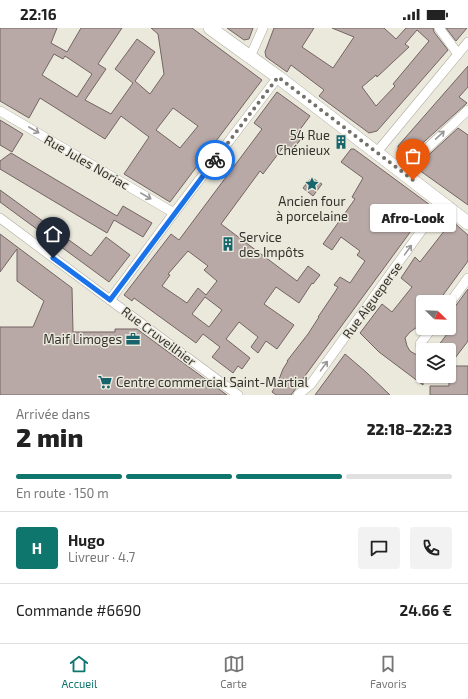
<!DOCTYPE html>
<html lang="fr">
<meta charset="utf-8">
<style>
body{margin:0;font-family:"Exo 2",sans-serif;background:#f2f2f2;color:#222;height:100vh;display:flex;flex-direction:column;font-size:15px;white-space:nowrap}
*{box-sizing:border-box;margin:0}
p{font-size:13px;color:#767676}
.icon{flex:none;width:22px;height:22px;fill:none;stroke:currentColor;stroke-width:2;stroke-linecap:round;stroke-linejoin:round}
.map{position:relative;height:367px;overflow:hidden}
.drawer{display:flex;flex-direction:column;background:#fff;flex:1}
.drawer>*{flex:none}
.needle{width:26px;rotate:113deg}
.tools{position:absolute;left:416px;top:267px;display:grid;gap:8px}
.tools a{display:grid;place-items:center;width:40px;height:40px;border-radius:4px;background:#fff;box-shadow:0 1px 3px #0004;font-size:20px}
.pin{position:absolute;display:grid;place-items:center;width:34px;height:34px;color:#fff;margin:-41px -17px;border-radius:50% 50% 50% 0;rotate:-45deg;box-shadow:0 0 4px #0007}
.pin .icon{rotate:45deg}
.courier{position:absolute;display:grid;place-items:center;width:40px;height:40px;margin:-20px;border:3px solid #1a73e8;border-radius:50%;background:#fff;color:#222;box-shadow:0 1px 5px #0007}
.bubble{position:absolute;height:28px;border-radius:4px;background:#fff;box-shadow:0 1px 3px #0004;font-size:13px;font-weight:800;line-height:28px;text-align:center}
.summary em{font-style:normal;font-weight:800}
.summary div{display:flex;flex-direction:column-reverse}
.summary{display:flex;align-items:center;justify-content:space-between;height:68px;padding:0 16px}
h1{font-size:26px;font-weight:800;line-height:30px}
.bar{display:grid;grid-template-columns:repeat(4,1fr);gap:6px 4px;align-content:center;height:48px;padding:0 16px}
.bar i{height:5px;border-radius:3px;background:#e0e0e0}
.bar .active{background:#0f766e}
.bar p{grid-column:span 4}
.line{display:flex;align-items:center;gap:10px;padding:0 16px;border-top:1px solid #e0e0e0}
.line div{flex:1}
.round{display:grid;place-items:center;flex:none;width:42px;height:42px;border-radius:4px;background:#f2f2f2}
.status{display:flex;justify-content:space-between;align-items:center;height:28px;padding:0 20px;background:#fff;direction:ltr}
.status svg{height:11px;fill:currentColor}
.dock{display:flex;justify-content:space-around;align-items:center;height:56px;border-top:1px solid #e0e0e0;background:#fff;font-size:11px;color:#767676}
.dock a{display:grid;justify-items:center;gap:2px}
.dock .active{color:#0f766e}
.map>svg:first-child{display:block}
.building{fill:#b8a9a7;stroke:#726563;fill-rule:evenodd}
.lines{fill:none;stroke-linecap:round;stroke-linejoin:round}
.street-casing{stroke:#adaa9f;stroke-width:10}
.secondary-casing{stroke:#adaa9f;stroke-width:14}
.street{stroke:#fff;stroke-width:9}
.secondary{stroke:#fff;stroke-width:13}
.oneway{stroke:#999896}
.done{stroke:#73726a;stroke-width:4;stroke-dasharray:0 7.2}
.route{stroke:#1a73e8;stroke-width:5}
.labels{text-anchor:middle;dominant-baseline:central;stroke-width:3;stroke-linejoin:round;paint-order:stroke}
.poi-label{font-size:13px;fill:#33322d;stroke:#ebe9dc;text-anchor:end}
.street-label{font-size:13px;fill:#33322d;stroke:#ebe9dc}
</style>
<div class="status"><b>22:16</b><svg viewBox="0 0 49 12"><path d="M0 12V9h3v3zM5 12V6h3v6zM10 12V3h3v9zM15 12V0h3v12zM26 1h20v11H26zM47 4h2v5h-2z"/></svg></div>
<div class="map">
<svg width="468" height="367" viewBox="0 0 468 367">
<rect width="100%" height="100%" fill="#ebe9dc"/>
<g class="building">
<path d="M0,0H57L51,15L67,24L81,0H122L98,36L106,41L85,72L111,86L133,55L115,41L137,11L155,24L135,53L150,66L164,46L158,6L151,0H192L262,52L170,174L124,146L149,109L121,88L105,111L40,70L29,90L0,73ZM54,26L63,31L65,28L92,46L77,69L42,47ZM173,80L198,98L180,120L156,102Z"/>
<path d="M227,0H253L249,11L244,12Z"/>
<path d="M274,0H314L302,19L333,40L354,9L332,0H384L396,11L406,0H433L434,4L448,22L377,103L369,105L319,68L324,62L291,37L287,44L266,29L265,24ZM417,2L429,13L393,56L395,58L376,78L362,59L376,47L377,49L409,19L405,16Z"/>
<path d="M446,0H467L456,13Z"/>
<path d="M468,38V59L459,69L467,75L405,131L399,127L398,118Z"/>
<path d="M277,64L310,88L296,107L301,111L291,124L284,118L263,146L260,143L221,196L297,253L308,238L320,247L313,256L312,255L299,275L276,259L264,276L294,297L277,321L266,313L258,325L251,319L258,309L239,294L226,311L250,330L242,341L238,338L233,345L212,329L220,319L203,306L196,315L134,270L132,273L124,267L171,206L179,212L262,101L254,95ZM188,223L208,238L204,242L217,253L206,267L198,260L187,275L162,258L170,247L168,246ZM205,269L222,282L209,299L192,286Z"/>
<path d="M0,92L23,106L12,124L0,117Z"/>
<path d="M458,100L468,107V177L419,142V136Z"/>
<path d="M351,121H354L430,177L291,367H276L272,364L278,354L283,341L288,333H287L308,306L319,289H318L335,264L338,259L334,257L340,249L350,255L365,233L357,227L360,223L341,209L332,222L323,216L355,171L352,169L363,150L341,134Z"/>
<path d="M11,125L117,188L123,178L152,195L143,209L114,192L107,205L0,141V133Z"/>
<path d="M310,151H314L322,156L313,168L303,160Z"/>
<path d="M0,162L91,228L106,209L130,227L109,254L0,174Z"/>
<path d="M452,193L468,207V233L438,274H423V295L410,304L405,310L407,318L410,323L415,326L423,328V357L379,324L360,305L382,276L392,284L412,259L401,250L415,229L420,234Z"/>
<path d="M0,206L72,260L73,304H115V301H137L227,367H0V299H33L44,273L17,253V221L0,244Z"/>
<path d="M468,261V313L449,338V321L435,322L453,298L449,295V287Z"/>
<path d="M345,326L366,344L390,367H315Z"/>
<path d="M449,338H468V367H430V358H449Z"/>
</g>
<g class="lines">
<defs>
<g id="street">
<path d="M439,0L458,26"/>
<path d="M250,29L263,0"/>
<path d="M0,83L174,185"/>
<path d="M377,124L468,14"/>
<path d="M402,144L468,82"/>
<path d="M0,190L110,272"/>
<path d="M449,276L468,250"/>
<path d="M420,316L432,300"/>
<path d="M238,367L110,272L174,185L278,49"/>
<path d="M298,367L311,356L442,174"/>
</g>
<path id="secondary" d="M210,0L278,49L468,195"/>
</defs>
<use href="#street" class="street-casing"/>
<use href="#secondary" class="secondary-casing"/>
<use href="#street" class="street"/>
<use href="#secondary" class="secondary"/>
</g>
<defs><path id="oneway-shaft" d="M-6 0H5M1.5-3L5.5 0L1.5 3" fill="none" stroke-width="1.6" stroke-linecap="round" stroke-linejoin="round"/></defs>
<g class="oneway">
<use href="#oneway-shaft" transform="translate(34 102) rotate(30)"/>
<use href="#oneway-shaft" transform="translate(440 107) rotate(-43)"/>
<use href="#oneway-shaft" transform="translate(146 168) rotate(30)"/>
<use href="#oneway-shaft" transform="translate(408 222) rotate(-54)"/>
<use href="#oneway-shaft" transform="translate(324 338) rotate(-54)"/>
</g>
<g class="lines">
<path class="done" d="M215,132L278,49L413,152"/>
<path class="route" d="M53,230L110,272L215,132"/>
</g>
<defs>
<symbol id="building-bare" viewBox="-9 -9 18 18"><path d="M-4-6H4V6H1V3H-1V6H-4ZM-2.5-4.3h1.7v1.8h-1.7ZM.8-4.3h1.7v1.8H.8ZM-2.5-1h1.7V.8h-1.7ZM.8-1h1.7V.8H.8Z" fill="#16646c" stroke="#ebe9dc" stroke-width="2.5" paint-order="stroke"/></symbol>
<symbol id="sight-bare" viewBox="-9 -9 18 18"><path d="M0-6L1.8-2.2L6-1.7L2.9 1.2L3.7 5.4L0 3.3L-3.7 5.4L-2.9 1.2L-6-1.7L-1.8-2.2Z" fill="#16646c" stroke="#ebe9dc" stroke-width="2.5" paint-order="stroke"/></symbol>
<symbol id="office-bare" viewBox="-9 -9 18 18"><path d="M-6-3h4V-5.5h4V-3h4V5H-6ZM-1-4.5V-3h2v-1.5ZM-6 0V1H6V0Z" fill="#16646c" stroke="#ebe9dc" stroke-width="2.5" paint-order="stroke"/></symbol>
<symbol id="supermarket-bare" viewBox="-9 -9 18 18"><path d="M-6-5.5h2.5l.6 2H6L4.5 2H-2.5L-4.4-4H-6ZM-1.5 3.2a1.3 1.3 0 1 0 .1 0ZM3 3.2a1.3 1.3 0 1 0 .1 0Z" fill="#16646c" stroke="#ebe9dc" stroke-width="2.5" paint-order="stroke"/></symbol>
</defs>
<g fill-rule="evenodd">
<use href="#building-bare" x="331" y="104" width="20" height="20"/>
<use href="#sight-bare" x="302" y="146" width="20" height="20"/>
<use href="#building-bare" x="218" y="206" width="20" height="20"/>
<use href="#office-bare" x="123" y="301" width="20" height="20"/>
<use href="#supermarket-bare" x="95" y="344" width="20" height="20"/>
</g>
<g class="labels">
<g class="poi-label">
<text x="330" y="107">54 Rue<tspan x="330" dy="15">Chénieux</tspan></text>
<text x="312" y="173" text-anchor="middle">Ancien four<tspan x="312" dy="15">à porcelaine</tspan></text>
<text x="239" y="209" text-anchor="start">Service<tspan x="239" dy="15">des Impôts</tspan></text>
<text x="122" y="311">Maif Limoges</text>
<text x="116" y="354" text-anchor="start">Centre commercial Saint-Martial</text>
</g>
<g class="street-label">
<text transform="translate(87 134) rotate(30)">Rue Jules Noriac</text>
<text transform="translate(372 272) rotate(-54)">Rue Aigueperse</text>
<text transform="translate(159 308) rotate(37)">Rue Cruveilhier</text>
</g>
</g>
</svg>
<div class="tools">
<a><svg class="needle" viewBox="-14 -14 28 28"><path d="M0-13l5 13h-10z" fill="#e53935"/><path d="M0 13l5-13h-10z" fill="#767676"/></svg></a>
<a><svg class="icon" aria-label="layers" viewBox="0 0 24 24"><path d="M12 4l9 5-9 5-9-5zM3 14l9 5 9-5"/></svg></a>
</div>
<div class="pin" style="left:413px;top:152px;background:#ea580c"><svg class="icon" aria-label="bag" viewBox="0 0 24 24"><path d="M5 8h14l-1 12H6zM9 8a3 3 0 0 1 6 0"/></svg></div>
<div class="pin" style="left:53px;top:230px;background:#1f2937"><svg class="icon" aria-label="home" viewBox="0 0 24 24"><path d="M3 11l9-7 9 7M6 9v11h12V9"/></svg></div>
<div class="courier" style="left:215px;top:132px"><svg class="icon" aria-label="bike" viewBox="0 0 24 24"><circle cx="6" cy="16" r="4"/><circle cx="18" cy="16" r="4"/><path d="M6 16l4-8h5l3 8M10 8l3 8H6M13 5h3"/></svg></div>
<div class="bubble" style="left:370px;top:176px;width:86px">Afro-Look</div>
</div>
<section class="drawer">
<div class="summary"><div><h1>2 min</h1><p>Arrivée dans</p></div><em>22:18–22:23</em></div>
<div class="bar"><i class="active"></i><i class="active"></i><i class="active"></i><i></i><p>En route · 150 m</p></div>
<div class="line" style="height:72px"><b class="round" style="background:#0f766e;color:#fff">H</b><div><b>Hugo</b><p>Livreur · 4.7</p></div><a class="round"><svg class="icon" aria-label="chat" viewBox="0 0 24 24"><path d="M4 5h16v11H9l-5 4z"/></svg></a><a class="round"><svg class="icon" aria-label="phone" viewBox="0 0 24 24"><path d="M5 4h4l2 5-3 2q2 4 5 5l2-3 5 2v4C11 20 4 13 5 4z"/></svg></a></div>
<div class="line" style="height:52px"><div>Commande #6690</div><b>24.66 €</b></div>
</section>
<nav class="dock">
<a class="active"><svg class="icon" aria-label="home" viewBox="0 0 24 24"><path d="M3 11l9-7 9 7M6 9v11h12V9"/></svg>Accueil</a>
<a><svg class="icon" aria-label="map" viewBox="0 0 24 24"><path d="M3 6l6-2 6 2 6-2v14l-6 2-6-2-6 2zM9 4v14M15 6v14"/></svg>Carte</a>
<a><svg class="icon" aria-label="saved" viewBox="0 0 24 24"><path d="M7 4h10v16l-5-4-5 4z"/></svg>Favoris</a>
</nav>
